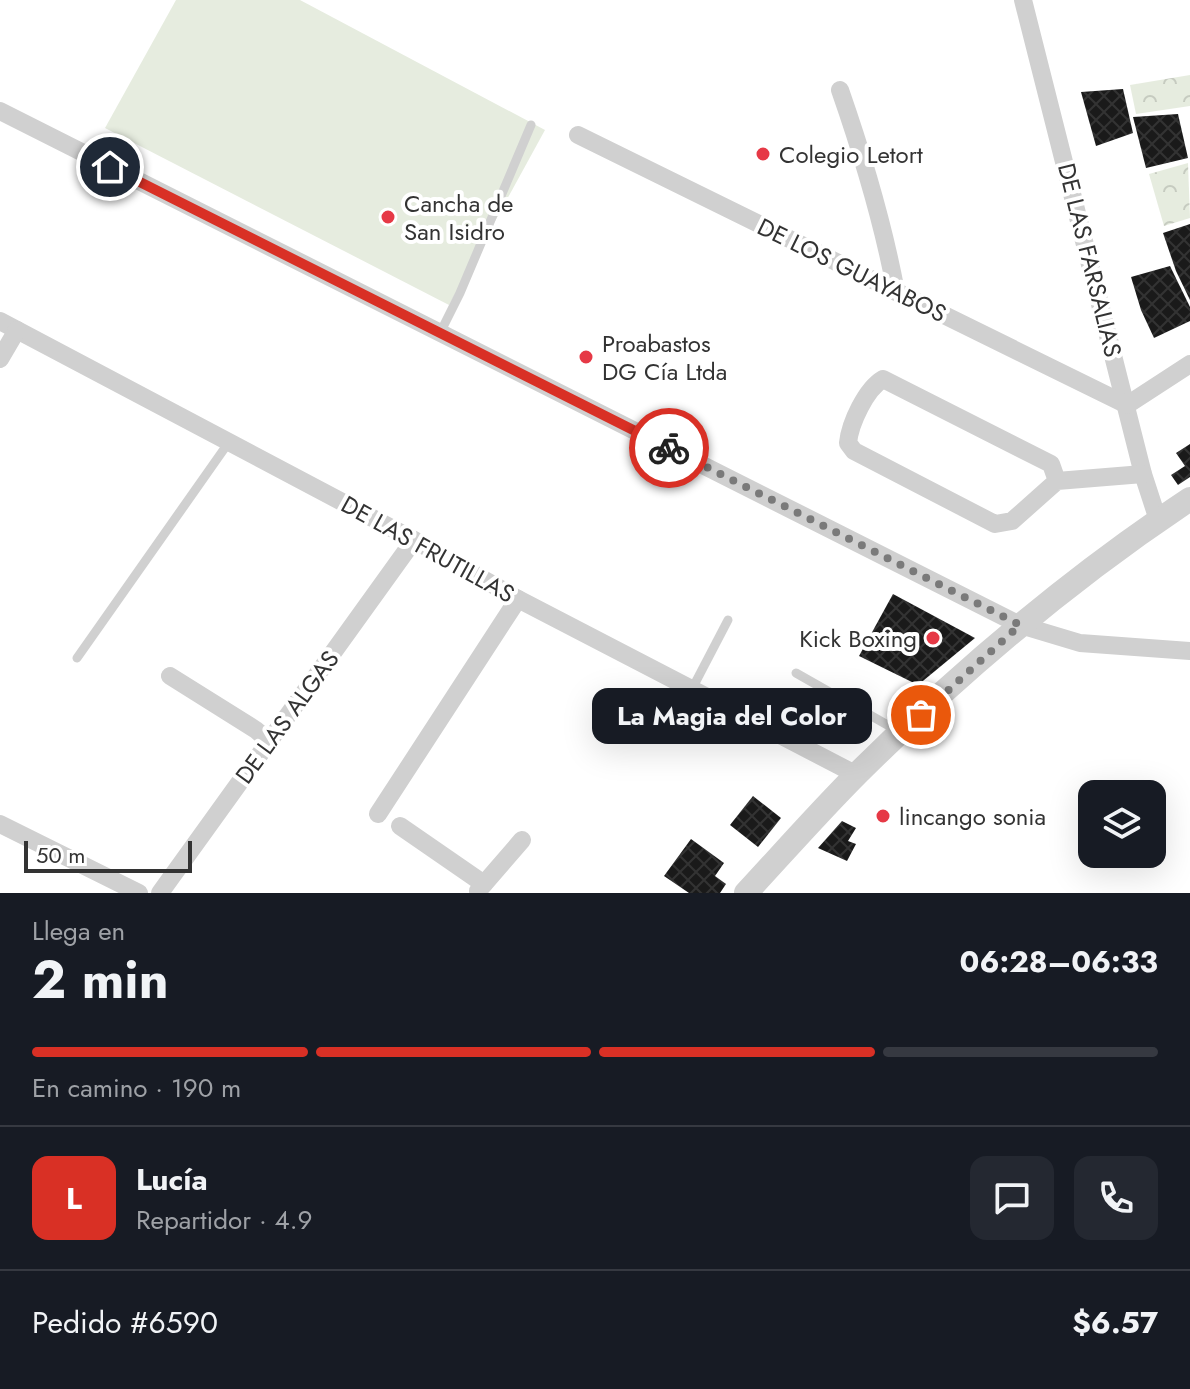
<!DOCTYPE html>
<html lang="es">
<meta charset="utf-8">
<style>
body{margin:0;font-family:Jost,sans-serif;background:#242831;color:#f1f3f6;height:100vh;display:flex;flex-direction:column;font-size:30px;white-space:nowrap}
*{box-sizing:border-box;margin:0}
p{font-size:26px;color:#9ea1a6}
.icon{flex:none;width:44px;height:44px;fill:none;stroke:currentColor;stroke-width:2;stroke-linecap:round;stroke-linejoin:round}
.map{position:relative;height:893px;overflow:hidden}
.sheet{display:flex;flex-direction:column;background:#171b24;flex:1}
.sheet>*{flex:none}
.fabs{position:absolute;left:1078px;top:780px;display:grid;gap:16px}
.fabs a{display:grid;place-items:center;width:88px;height:88px;border-radius:16px;background:#171b24;box-shadow:0 8px 32px #0002;font-size:40px}
.scale{position:absolute;left:24px;bottom:20px;width:168px;box-sizing:border-box;padding-left:8px;border:4px solid #333;border-top:0;font-size:22px;line-height:28px;white-space:nowrap;color:#333;-webkit-text-stroke:6px #fff;paint-order:stroke}
.pin{position:absolute;display:grid;place-items:center;width:68px;height:68px;color:#fff;margin:-34px;border:4px solid #fff;border-radius:50%;box-shadow:0 2px 8px #0007}
.courier{position:absolute;display:grid;place-items:center;width:80px;height:80px;margin:-40px;border:6px solid #d93025;border-radius:50%;background:#fff;color:#222;box-shadow:0 2px 10px #0007}
.bubble{position:absolute;height:56px;border-radius:16px;background:#171b24;box-shadow:0 8px 32px #0002;font-size:26px;font-weight:700;line-height:56px;text-align:center}
.overview em{font-style:normal;font-weight:700}
.overview div{display:flex;flex-direction:column-reverse}
.overview{display:flex;align-items:center;justify-content:space-between;height:136px;padding:0 32px}
h1{font-size:52px;font-weight:700;line-height:60px}
.bar{display:grid;grid-template-columns:repeat(4,1fr);gap:12px 8px;align-content:center;height:96px;padding:0 32px}
.bar i{height:10px;border-radius:6px;background:#363941}
.bar .on{background:#d93025}
.bar p{grid-column:span 4}
.line{display:flex;align-items:center;gap:20px;padding:0 32px;border-top:2px solid #363941}
.line div{flex:1}
.round{display:grid;place-items:center;flex:none;width:84px;height:84px;border-radius:16px;background:#242831}
.map>svg:first-child{display:block}
.forest{fill:url(#forest-crowns)}
.garden{fill:#e6ecdf}
.building{fill:url(#building-cross-hatch)}
.lines{fill:none;stroke-linecap:round;stroke-linejoin:round}
.service{stroke:#d0d0d0;stroke-width:9}
.minor{stroke:#d0d0d0;stroke-width:18}
.tertiary{stroke:#d0d0d0;stroke-width:24}
.done{stroke:#7a7a7a;stroke-width:8;stroke-dasharray:0 14.4}
.route{stroke:#d93025;stroke-width:10}
.poi-dot{fill:#e63946;stroke:#fff;stroke-width:3}
.labels{text-anchor:middle;dominant-baseline:central;stroke-width:8;stroke-linejoin:round;paint-order:stroke}
.poi-label{font-size:24px;fill:#333;stroke:#fff;text-anchor:start}
.street-label{font-size:24px;fill:#333;stroke:#fff}
</style>
<div class="map">
<svg width="1190" height="893" viewBox="0 0 1190 893">
<defs>
<pattern id="forest-crowns" width="20" height="18" patternUnits="userSpaceOnUse" patternTransform="scale(2)"><rect width="20" height="18" fill="#e6ecdf"/><path d="M2 6a3 3 0 1 1 6 0M12 15a3 3 0 1 1 6 0" fill="none" stroke="#c6cbc0"/></pattern>
<pattern id="building-cross-hatch" width="8" height="8" patternUnits="userSpaceOnUse" patternTransform="scale(2)"><rect width="8" height="8" fill="#1a1a1a"/><path d="M0 0l8 8M0 8l8-8" fill="none" stroke="#333"/></pattern>
</defs>
<rect width="100%" height="100%" fill="#fff"/>
<g class="forest">
<path d="M1190,75V106L1136,114L1130,85Z"/>
<path d="M1188,163L1190,218L1164,226L1149,174Z"/>
</g>
<path class="garden" d="M176,0H300L545,130L449,305L105,128Z"/>
<g class="building">
<path d="M1123,89L1133,133L1096,146L1081,92Z"/>
<path d="M1178,114L1188,158L1146,168L1133,117Z"/>
<path d="M1190,224V300L1176,271L1163,233Z"/>
<path d="M1170,266L1190,307V321L1154,338L1141,310L1131,277Z"/>
<path d="M1190,444V477L1178,485L1171,475L1185,466L1176,453Z"/>
<path d="M893,594L975,638L918,685L859,656Z"/>
<path d="M753,796L781,818L758,847L730,825Z"/>
<path d="M842,821L856,828L848,841L856,844L847,861L818,848Z"/>
<path d="M691,839L724,863L715,876L726,884L720,893H689L664,876Z"/>
</g>
<g class="lines">
<g class="service">
<path d="M440,333L460,293L531,125"/>
<path d="M77,658L229,442"/>
<path d="M796,673L898,731"/>
<path d="M692,689L728,620"/>
</g>
<g class="minor">
<path d="M1023,0L1143,474L1158,520"/>
<path d="M840,90C863,156 883,222 896,292"/>
<path d="M0,111L1020,625L1080,643L1190,651"/>
<path d="M578,135L1127,405L1190,364"/>
<path d="M0,321L414,540L518,599L857,775"/>
<path d="M0,359L17,330"/>
<path d="M1057,481L1051,464L883,379C866,389 850,423 848,443L854,451L995,524L1012,521L1057,481L1143,474"/>
<path d="M170,676L256,730L269,741"/>
<path d="M378,814L518,599"/>
<path d="M0,824L139,893"/>
<path d="M400,826L484,884"/>
<path d="M478,891L522,840"/>
<path d="M160,893L414,540"/>
</g>
<path class="tertiary" d="M746,893C783,853 819,812 858,773C960,672 1071,578 1190,499"/>
</g>
<g class="lines">
<path class="done" d="M669,448L1020,625L921,715"/>
<path class="route" d="M110,167L669,448"/>
</g>
<g class="poi-dot">
<circle cx="763" cy="154" r="8"/>
<circle cx="388" cy="217" r="8"/>
<circle cx="586" cy="357" r="8"/>
<circle cx="933" cy="638" r="8"/>
<circle cx="883" cy="816" r="8"/>
</g>
<g class="labels">
<g class="poi-label">
<text x="779" y="154">Colegio Letort</text>
<text x="404" y="203">Cancha de<tspan x="404" dy="28">San Isidro</tspan></text>
<text x="602" y="343">Proabastos<tspan x="602" dy="28">DG Cía Ltda</tspan></text>
<text x="917" y="638" text-anchor="end">Kick Boxing</text>
<text x="899" y="816">lincango sonia</text>
</g>
<g class="street-label">
<text transform="translate(1090 260) rotate(76)">DE LAS FARSALIAS</text>
<text transform="translate(852 270) rotate(26)">DE LOS GUAYABOS</text>
<text transform="translate(428 549) rotate(29)">DE LAS FRUTILLAS</text>
<text transform="translate(287 717) rotate(-54)">DE LAS ALGAS</text>
</g>
</g>
</svg>
<div class="fabs">
<a><svg class="icon" aria-label="layers" viewBox="0 0 24 24"><path d="M12 4l9 5-9 5-9-5zM3 14l9 5 9-5"/></svg></a>
</div>
<div class="scale">50 m</div>
<div class="pin" style="left:921px;top:715px;background:#ea580c"><svg class="icon" aria-label="bag" viewBox="0 0 24 24"><path d="M5 8h14l-1 12H6zM9 8a3 3 0 0 1 6 0"/></svg></div>
<div class="pin" style="left:110px;top:167px;background:#1f2937"><svg class="icon" aria-label="home" viewBox="0 0 24 24"><path d="M3 11l9-7 9 7M6 9v11h12V9"/></svg></div>
<div class="courier" style="left:669px;top:448px"><svg class="icon" aria-label="bike" viewBox="0 0 24 24"><circle cx="6" cy="16" r="4"/><circle cx="18" cy="16" r="4"/><path d="M6 16l4-8h5l3 8M10 8l3 8H6M13 5h3"/></svg></div>
<div class="bubble" style="left:592px;top:688px;width:280px">La Magia del Color</div>
</div>
<section class="sheet">
<div class="overview"><div><h1>2 min</h1><p>Llega en</p></div><em>06:28–06:33</em></div>
<div class="bar"><i class="on"></i><i class="on"></i><i class="on"></i><i></i><p>En camino · 190 m</p></div>
<div class="line" style="height:144px"><b class="round" style="background:#d93025;color:#fff">L</b><div><b>Lucía</b><p>Repartidor · 4.9</p></div><a class="round"><svg class="icon" aria-label="chat" viewBox="0 0 24 24"><path d="M4 5h16v11H9l-5 4z"/></svg></a><a class="round"><svg class="icon" aria-label="phone" viewBox="0 0 24 24"><path d="M5 4h4l2 5-3 2q2 4 5 5l2-3 5 2v4C11 20 4 13 5 4z"/></svg></a></div>
<div class="line" style="height:104px"><div>Pedido #6590</div><b>$6.57</b></div>
</section>
